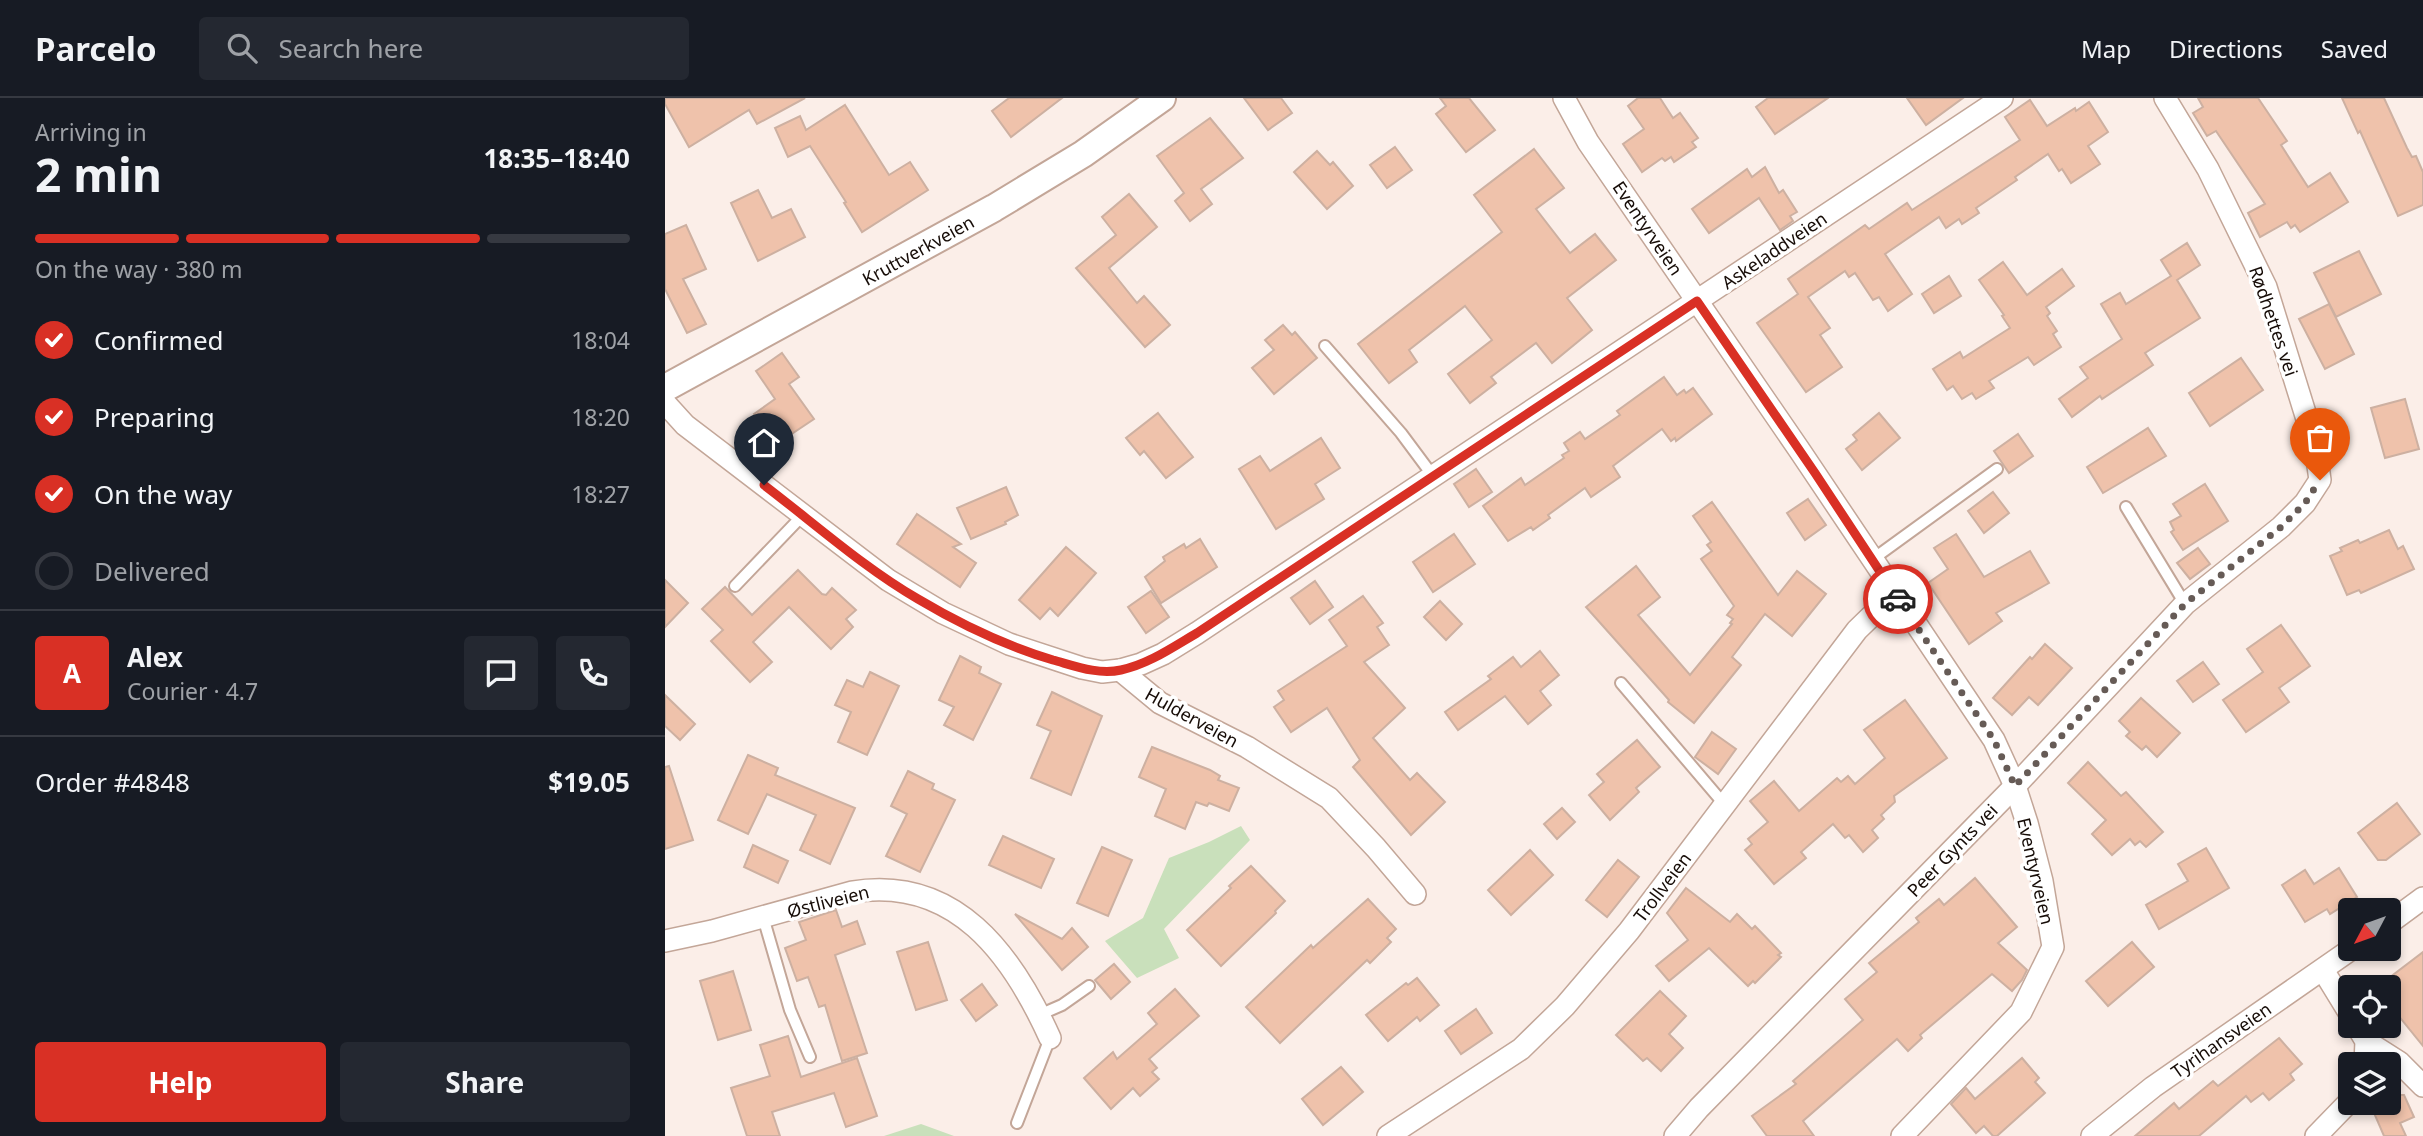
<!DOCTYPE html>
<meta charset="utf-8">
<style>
body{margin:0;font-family:"Noto Sans",sans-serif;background:#242831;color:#f1f3f6;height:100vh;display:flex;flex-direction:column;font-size:26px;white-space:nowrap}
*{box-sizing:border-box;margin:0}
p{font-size:23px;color:#9ea1a6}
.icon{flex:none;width:38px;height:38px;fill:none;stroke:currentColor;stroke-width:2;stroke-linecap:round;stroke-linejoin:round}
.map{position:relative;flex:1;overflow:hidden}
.side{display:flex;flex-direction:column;background:#171b24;width:665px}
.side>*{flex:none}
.needle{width:46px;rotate:229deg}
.fabs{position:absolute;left:1673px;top:800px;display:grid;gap:14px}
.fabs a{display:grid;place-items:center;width:63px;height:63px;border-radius:7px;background:#171b24;box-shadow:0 4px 10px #0003;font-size:35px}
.pin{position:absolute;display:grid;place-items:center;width:60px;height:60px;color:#fff;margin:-72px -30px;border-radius:50% 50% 50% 0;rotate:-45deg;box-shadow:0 0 7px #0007}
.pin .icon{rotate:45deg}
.courier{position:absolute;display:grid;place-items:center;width:70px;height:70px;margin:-35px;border:5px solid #d93025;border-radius:50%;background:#fff;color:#222;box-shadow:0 2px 9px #0007}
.overview em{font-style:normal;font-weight:700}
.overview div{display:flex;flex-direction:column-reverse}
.overview{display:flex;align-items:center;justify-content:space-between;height:119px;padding:0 35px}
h1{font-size:46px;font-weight:700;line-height:52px}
.bar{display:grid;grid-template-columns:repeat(4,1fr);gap:10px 7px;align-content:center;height:84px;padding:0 35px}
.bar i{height:9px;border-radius:5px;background:#363941}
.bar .current{background:#d93025}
.bar p{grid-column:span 4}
.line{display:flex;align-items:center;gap:18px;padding:0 35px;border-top:2px solid #363941}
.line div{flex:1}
.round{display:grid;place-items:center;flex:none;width:74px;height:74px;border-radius:7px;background:#242831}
ol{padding:0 35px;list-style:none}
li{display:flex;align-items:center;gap:21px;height:77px}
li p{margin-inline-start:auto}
li .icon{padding:7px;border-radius:50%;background:#d93025;color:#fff;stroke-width:4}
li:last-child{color:#9ea1a6}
li i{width:38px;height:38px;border:4px solid #363941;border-radius:50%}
.primary-button{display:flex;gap:14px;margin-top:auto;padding:14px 35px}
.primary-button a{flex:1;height:80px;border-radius:7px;background:#d93025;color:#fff;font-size:28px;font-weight:700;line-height:80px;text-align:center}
.primary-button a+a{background:#242831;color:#f1f3f6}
header{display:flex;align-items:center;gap:42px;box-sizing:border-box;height:98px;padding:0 35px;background:#171b24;border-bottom:2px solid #363941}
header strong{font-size:33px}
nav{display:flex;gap:38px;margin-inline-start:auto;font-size:24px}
.search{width:490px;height:63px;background:#242831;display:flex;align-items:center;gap:18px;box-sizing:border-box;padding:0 24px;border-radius:7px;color:#9ea1a6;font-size:26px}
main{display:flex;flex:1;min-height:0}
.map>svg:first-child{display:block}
.green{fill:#c9e0bb}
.building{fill:#efc2ab;stroke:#cdb0a1;stroke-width:2}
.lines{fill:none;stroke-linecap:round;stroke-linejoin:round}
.service-casing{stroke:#c3a698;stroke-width:14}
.minor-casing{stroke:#c3a698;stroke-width:24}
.tertiary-casing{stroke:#c3a698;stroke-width:30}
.service{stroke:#fff;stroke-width:10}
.minor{stroke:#fff;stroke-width:21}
.tertiary{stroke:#fff;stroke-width:26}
.done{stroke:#665b56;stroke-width:7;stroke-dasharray:0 12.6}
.route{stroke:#d93025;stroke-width:9}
.labels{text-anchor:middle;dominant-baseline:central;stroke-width:7;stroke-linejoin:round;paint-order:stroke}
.street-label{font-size:18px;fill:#160c07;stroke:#fff}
</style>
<header>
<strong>Parcelo</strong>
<div class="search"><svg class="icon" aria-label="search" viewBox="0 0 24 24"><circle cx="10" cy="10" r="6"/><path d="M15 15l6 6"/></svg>Search here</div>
<nav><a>Map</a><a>Directions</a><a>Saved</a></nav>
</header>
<main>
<section class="side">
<div class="overview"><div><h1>2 min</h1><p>Arriving in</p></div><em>18:35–18:40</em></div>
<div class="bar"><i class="current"></i><i class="current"></i><i class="current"></i><i></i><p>On the way · 380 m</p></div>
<ol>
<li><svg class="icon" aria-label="check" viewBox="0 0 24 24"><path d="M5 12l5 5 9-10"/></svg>Confirmed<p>18:04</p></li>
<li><svg class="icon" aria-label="check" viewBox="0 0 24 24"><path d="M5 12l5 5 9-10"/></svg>Preparing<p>18:20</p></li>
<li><svg class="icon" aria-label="check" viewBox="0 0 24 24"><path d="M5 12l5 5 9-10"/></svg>On the way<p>18:27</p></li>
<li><i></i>Delivered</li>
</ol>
<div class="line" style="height:126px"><b class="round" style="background:#d93025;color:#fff">A</b><div><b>Alex</b><p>Courier · 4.7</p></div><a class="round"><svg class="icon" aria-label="chat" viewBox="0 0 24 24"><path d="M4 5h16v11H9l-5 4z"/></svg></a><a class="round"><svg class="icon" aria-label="phone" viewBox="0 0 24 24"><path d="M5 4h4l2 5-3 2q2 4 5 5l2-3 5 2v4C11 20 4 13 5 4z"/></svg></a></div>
<div class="line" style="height:91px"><div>Order #4848</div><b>$19.05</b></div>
<div class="primary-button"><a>Help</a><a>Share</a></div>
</section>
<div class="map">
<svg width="1758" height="1038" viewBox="0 0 1758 1038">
<rect width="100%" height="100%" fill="#fbeee8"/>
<g class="green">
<path d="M576,728L585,742L499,831L514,860L472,880L440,843L478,820L504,760L544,744Z"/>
<path d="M256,1026L289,1038H219Z"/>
</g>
<g class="building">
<path d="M0,0H140L92,26L84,12L24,49L0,6Z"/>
<path d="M344,0H397L346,39L327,13Z"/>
<path d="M579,0H616L627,15L603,32Z"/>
<path d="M775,0H804L830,32L801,54L771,16L781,8Z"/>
<path d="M973,0H995L1008,20L1015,15L1033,40L1027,44L1031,49L1009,64L1006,59L1000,63L997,60L977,74L958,46L979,31L963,8Z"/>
<path d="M1103,0H1163L1110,36L1091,9Z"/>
<path d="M1242,0H1298L1261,27Z"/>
<path d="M1533,0H1593L1622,43L1616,47L1643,89L1665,75L1683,104L1635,134L1630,127L1626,130L1622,124L1595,139L1583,115L1600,106L1551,33L1542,38L1528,15L1538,9Z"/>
<path d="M1677,0H1719L1742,50L1747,59L1751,58L1758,74V107L1733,118L1695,33L1693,35Z"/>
<path d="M1365,2L1382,28L1410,10L1411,13L1424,4L1443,34L1423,48L1435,66L1406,85L1397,71L1394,73L1383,56L1350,79L1352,82L1311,110L1314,115L1297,126L1294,121L1281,130L1274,119L1220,156L1247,196L1223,213L1214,199L1208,202L1190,175L1184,179L1180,173L1143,199L1165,230L1155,237L1177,269L1141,294L1092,225L1133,196L1123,181L1200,127L1204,131L1242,105L1247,112L1355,42L1340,19Z"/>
<path d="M180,7L224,77L245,64L263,92L197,134L179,105L181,104L145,48L123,59L110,30L135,18L141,32Z"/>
<path d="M545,20L578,60L536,91L547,106L525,123L510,103L519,95L492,58Z"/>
<path d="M730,49L747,72L722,90L705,67Z"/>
<path d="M869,51L899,90L871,111L905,155L930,136L951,162L902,200L927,232L887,265L871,245L826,279L831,285L805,305L783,276L827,242L800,208L744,252L752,264L724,285L693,246L837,134L809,97Z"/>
<path d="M652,53L665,67L668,64L688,88L662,111L629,74Z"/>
<path d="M1100,69L1114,95L1118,92L1132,114L1125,118L1128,123L1115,132L1094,100L1044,135L1027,111L1082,71L1087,79Z"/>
<path d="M93,92L107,120L126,111L140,139L93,163L66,105Z"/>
<path d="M464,96L492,129L444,170L472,205L479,198L505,227L480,249L411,170L451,137L437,119Z"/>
<path d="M21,127L41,171L18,181L41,226L22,235L0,191V136Z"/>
<path d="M1522,145L1535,167L1512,182L1535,220L1480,255L1488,267L1437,301L1435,298L1407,319L1394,301L1423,280L1415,269L1457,241L1436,206L1455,195L1461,206L1506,178L1496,162Z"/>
<path d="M1694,153L1716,196L1671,219L1649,175Z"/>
<path d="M1338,164L1362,197L1397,171L1409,188L1381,209L1385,215L1382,218L1392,233L1388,236L1396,249L1369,267L1363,259L1324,283L1329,290L1311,301L1307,295L1297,301L1288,288L1282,292L1268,271L1295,254L1298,260L1345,230L1337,218L1339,217L1314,182Z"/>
<path d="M1284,178L1296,198L1269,215L1257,196Z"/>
<path d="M1664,206L1689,256L1660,271L1634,221Z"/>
<path d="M618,227L627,237L630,234L652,260L609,296L587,270L609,252L600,242Z"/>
<path d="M117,255L134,279L124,286L149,321L110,347L89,316L110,301L91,273Z"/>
<path d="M1576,260L1598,292L1545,328L1524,295Z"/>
<path d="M999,279L1012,297L1019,292L1021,295L1028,290L1047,316L1011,343L1010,340L1006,343L997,331L948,368L955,379L926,399L920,390L883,417L885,420L868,432L866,429L843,443L818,408L856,380L860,387L899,360L897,357L904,353L899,345L915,334L920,341L955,317L952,313Z"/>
<path d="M1740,301L1754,351L1720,360L1706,310Z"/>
<path d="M493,315L528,359L501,380L479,353L475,357L461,340Z"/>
<path d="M1214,315L1235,340L1197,372L1181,351L1192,342L1188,337Z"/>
<path d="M1483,330L1501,358L1438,395L1422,369Z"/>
<path d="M1353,336L1368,358L1344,375L1329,353Z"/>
<path d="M656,340L675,370L650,386L659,401L611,431L574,371L595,358L605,373Z"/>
<path d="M811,371L827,394L804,409L789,386Z"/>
<path d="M1540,386L1563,423L1518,452L1506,434L1509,432L1505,424L1516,418L1508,406Z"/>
<path d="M341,389L353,417L340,424L341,426L306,441L292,410Z"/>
<path d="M1328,394L1344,415L1319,435L1303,413Z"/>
<path d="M1143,401L1161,427L1140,442L1122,415Z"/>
<path d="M1047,404L1113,497L1132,473L1161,496L1127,538L1100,516L1067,559L1076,567L1029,625L1003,604L1004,602L921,509L971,468L995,499L973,517L1025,577L1067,526L1065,525L1068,521L1062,517L1069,508L1036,461L1047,453L1042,447L1046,444L1028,418Z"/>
<path d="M252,416L296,446L288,449L311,465L295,489L232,446Z"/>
<path d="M1724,432L1733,451L1738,448L1749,471L1696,495L1694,492L1682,497L1665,458L1677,453L1675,450L1693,442L1695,445Z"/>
<path d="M789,436L810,466L768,494L748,464Z"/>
<path d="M1291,436L1319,479L1365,453L1384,485L1331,515L1337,523L1304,546L1263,485L1283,471L1269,450Z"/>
<path d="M535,441L552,469L496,505L480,479L500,463L498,459L519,446L521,450Z"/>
<path d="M401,449L431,475L393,518L385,510L375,521L354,502Z"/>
<path d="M1533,450L1545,466L1525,481L1512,465Z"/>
<path d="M133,472L157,496L161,497L167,490L191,512L181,521L188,529L166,551L124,509L88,544L107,564L85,584L46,543L58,532L37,511L60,489L87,517Z"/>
<path d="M0,482L23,505L0,529Z"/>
<path d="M650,483L668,509L645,526L626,500Z"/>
<path d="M486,493L504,519L481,535L463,509Z"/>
<path d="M698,498L718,525L712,529L724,547L699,564L740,610L708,640L745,682L752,675L780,704L746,737L688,669L695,662L662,610L626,634L609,609L619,602L613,593L682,548L664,522Z"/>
<path d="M775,503L797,526L781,542L759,519Z"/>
<path d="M1616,527L1645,568L1614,590L1624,604L1581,634L1558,602L1598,574L1582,551Z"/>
<path d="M1380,546L1407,570L1373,607L1364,599L1347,617L1328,600L1365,559L1367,561Z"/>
<path d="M875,553L894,577L875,593L886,607L863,626L840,598L793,632L780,614L826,581L823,578L848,559L856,569Z"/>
<path d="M295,558L316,569L314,575L336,586L308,642L279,627L289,609L274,602Z"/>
<path d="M1538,564L1554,586L1528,604L1512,583Z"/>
<path d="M205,574L234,588L202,657L173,644L186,614L170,607L182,582L198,589Z"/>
<path d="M387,594L437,618L406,697L366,680L386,633L372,627Z"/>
<path d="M0,597L30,626L15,642L0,628Z"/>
<path d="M1476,600L1515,635L1492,659L1481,648L1477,652L1461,638L1465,634L1454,623Z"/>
<path d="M1240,602L1282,660L1229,698L1230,704L1216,717L1219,721L1207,732L1213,740L1198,754L1184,737L1180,740L1168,726L1136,754L1141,760L1109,786L1080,752L1087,746L1083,741L1103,724L1085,703L1109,683L1134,713L1172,680L1176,684L1183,678L1190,686L1220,660L1199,632Z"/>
<path d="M1047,634L1071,651L1053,676L1030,659Z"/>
<path d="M972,642L995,669L971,690L974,694L945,722L924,697L939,684L932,676Z"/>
<path d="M487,649L545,672L555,678L553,682L574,690L564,713L544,705L542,708L531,704L520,731L490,718L501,691L474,679Z"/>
<path d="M83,657L113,670L110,677L190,710L165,766L135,752L151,717L102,696L83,736L53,722Z"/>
<path d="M1423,664L1456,698L1461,694L1498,734L1481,749L1475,743L1470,747L1465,741L1447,757L1427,736L1441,722L1403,685Z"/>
<path d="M4,668L28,742L0,751V669Z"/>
<path d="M243,673L269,686L267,691L290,702L255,774L221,758L242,716L226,708Z"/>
<path d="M1732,705L1755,736L1721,762H1713L1693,735Z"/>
<path d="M897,710L910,724L892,741L879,726Z"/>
<path d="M338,738L389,761L376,790L324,767Z"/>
<path d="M88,747L123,763L113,785L79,769Z"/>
<path d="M437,749L467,762L443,818L412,805Z"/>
<path d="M1541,750L1564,790L1494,831L1481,807L1523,783L1513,766Z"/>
<path d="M865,752L888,777L846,817L823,792Z"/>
<path d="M953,762L974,779L942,819L921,802Z"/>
<path d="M586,768L620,803L610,813L611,815L556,868L522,832L566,790L564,788Z"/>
<path d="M1674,770L1692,799L1665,816L1662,811L1640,824L1617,787L1640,772L1649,786Z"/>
<path d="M1310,780L1352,829L1333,845L1362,872L1357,882L1347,893L1327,876L1255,937L1257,940L1243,953L1232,941L1138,1023L1149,1038H1102L1087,1018L1131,986L1128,983L1198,922L1180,901L1212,874L1204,865L1254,824L1251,820L1274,801L1279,807Z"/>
<path d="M1021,790L1065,824L1072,816L1087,831L1090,828L1116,855L1113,857L1116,859L1090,885L1088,883L1083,888L1044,850L1004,883L991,868L1023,842L1002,815Z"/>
<path d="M703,801L731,831L722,840L726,844L705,865L702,862L615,945L581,909L646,847L648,850Z"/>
<path d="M171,812L177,829L192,823L200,846L170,857L202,955L177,963L160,907L154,909L143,879L132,883L120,850L141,842L134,824Z"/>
<path d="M350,816L397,841L407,830L423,849L397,872Z"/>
<path d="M263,844L282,902L251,912L232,854Z"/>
<path d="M1467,844L1489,869L1443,908L1421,883Z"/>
<path d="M1758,854V948L1724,906L1723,889L1728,885L1724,880Z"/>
<path d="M449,866L465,884L446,901L430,882Z"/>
<path d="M68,873L86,932L53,942L35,883Z"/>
<path d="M752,880L774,907L755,923L752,919L723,943L701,917L741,885L743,887Z"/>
<path d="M317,886L332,907L311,923L296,902Z"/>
<path d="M510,891L534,918L484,961L492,970L487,974L494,981L475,998L468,990L446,1011L419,980L448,954L452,961L492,926L483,915Z"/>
<path d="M995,893L1021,918L1004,936L1018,950L996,973L982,960L978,963L951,937Z"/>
<path d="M811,911L827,935L796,956L780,933Z"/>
<path d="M123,938L136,979L192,960L212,1018L181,1029L169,995L107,1014L115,1038H82L66,990L105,978L95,947Z"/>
<path d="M1614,940L1637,966L1625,976L1629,982L1604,1002L1598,995L1586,1004L1581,998L1534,1038H1470L1509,1005L1514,1011L1548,983L1553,988Z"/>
<path d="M1357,960L1374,980L1370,984L1380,995L1332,1038H1328L1319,1028L1311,1035L1286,1006L1301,990L1310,1001Z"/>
<path d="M676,969L698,994L658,1027L637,1001Z"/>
<path d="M1730,997H1739L1749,1019L1735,1025L1741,1038H1719L1706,1008L1714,1004H1724V1000Z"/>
</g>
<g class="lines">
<defs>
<g id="service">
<path d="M660,248L736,335L768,378"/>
<path d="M1461,409L1520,506"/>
<path d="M1208,461L1332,371"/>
<path d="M70,488L138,417"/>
<path d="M956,585L1059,706"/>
<path d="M98,819L125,912L145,959"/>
<path d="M374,917L397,907L424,888"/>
<path d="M352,1025L385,940"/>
</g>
<g id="minor">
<path d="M899,0L923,44L1135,353L1329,642L1350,688L1362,725L1377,783L1388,849L1356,914L1237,1038"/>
<path d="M0,305L20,327L223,482L278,515L344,546L417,570L437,574L455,572L476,566L498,556L532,535L1337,0"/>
<path d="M455,572L495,605L582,649L664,700L711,750L750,796"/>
<path d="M1724,825L1758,800"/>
<path d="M0,843L47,833L187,794C290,777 347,856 385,940"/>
<path d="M1658,872L1685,916"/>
<path d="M1692,928L1701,943L1700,966"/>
<path d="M1701,943L1734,964L1758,988"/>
<path d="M723,1038L856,951L900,908L964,833L1192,532L1229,496"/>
<path d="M1010,1038L1034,1010L1350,688L1520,506L1616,429L1640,405L1655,382L1650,347L1601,189L1543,71L1500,0"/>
<path d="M1427,1038L1488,989L1688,850"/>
<path d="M1651,1038L1685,1003"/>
</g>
<path id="tertiary" d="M0,290L329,110L418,56L497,0"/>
</defs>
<use href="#service" class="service-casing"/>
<use href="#minor" class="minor-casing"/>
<use href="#tertiary" class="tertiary-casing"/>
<use href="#service" class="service"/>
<use href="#minor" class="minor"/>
<use href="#tertiary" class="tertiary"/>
</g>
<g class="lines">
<path class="done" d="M1233,501L1329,642L1350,688L1520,506L1616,429L1640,405L1655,382"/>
<path class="route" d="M99,387C149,425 198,469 253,501C295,526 341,548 388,562C410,568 433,577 456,572C484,566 508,549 532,535L1032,203L1150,375L1233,501"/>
</g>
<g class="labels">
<g class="street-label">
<text transform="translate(983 130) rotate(56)">Eventyrveien</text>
<text transform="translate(253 152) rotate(-29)">Kruttverkveien</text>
<text transform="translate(1109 152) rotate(-34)">Askeladdveien</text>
<text transform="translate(1609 223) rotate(71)">Rødhettes vei</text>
<text transform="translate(527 619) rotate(29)">Hulderveien</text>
<text transform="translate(1287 752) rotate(-46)">Peer Gynts vei</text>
<text transform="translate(1371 773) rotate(77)">Eventyrveien</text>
<text transform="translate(997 789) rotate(-53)">Trollveien</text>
<text transform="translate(163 803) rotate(-14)">Østliveien</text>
<text transform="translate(1556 942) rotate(-35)">Tyrihansveien</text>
</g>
</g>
</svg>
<div class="fabs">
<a><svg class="needle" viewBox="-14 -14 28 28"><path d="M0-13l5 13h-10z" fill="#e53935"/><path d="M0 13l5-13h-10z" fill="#9ea1a6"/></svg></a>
<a><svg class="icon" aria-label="locate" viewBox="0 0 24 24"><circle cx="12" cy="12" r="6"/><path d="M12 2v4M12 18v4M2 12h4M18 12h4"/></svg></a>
<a><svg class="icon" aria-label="layers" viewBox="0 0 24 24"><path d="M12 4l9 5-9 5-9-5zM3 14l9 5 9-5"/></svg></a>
</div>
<div class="pin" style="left:1655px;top:382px;background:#ea580c"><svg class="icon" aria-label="bag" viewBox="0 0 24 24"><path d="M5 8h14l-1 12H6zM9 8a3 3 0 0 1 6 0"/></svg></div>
<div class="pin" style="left:99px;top:387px;background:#1f2937"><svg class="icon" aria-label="home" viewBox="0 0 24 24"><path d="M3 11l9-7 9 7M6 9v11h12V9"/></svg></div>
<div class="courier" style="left:1233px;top:501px"><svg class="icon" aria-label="car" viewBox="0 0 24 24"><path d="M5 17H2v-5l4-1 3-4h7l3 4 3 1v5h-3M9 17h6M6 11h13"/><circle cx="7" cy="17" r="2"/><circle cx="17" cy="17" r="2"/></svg></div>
</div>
</main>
